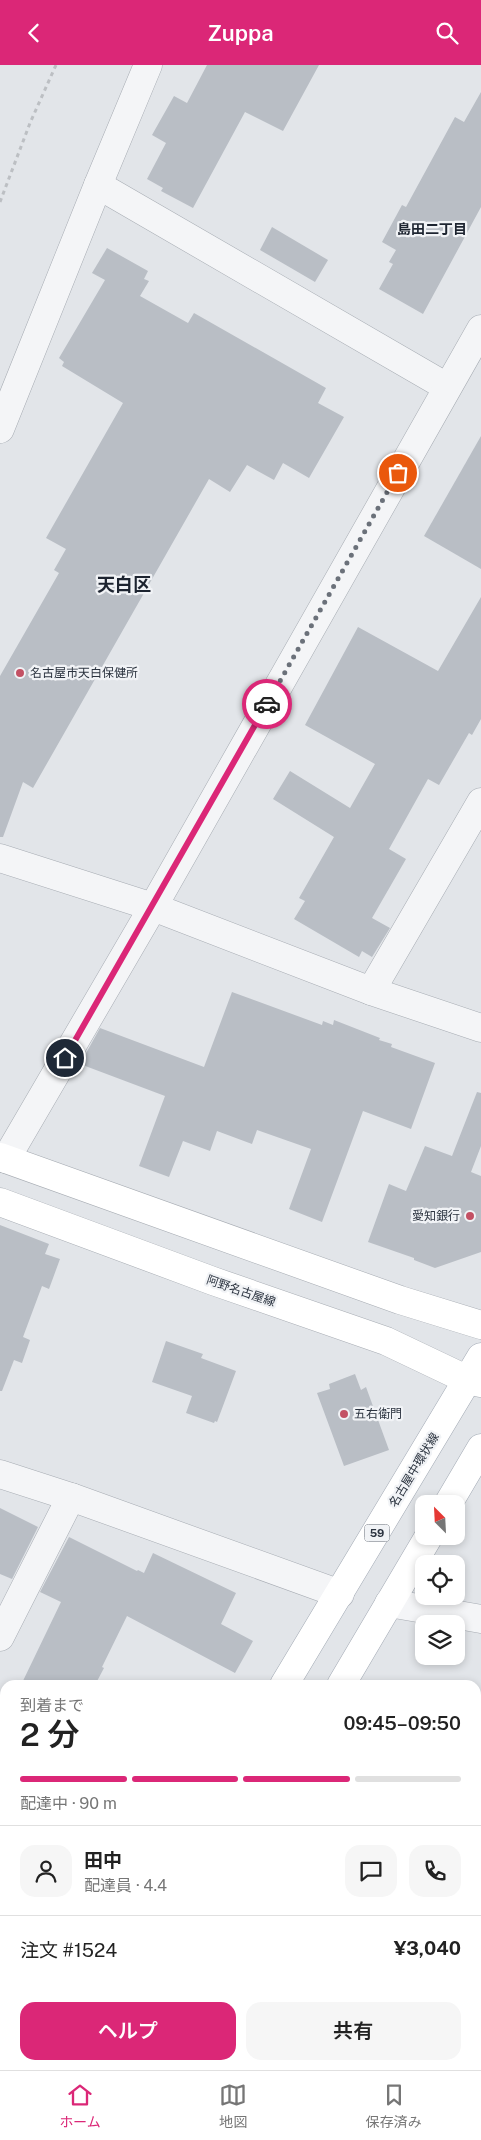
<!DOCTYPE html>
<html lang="ja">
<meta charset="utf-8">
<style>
body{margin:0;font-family:"Public Sans","Noto Sans JP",sans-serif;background:#f6f6f6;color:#222;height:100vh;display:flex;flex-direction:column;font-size:19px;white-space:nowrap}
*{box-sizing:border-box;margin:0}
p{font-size:16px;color:#767676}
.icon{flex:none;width:28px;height:28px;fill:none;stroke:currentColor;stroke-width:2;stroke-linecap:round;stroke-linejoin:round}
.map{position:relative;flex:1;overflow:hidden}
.drawer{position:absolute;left:0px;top:1615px;width:481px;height:390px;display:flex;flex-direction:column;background:#fff;border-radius:15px 15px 0 0;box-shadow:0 2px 8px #0003}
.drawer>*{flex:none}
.needle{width:32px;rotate:336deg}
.tools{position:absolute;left:415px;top:1430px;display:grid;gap:10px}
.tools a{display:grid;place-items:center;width:50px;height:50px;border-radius:10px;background:#fff;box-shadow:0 2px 8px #0003;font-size:25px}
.pin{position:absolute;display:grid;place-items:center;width:42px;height:42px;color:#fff;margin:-21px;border:2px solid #fff;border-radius:50%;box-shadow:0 1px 5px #0007}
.courier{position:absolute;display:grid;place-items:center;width:50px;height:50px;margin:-25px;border:4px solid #db2777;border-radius:50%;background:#fff;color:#222;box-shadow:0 1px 6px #0007}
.summary em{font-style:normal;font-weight:600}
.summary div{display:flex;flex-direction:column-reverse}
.summary{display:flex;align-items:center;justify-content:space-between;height:85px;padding:0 20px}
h1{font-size:32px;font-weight:600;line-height:38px}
.bar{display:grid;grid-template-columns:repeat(4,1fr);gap:8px 5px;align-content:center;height:60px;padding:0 20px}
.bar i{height:6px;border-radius:4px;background:#e0e0e0}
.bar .active{background:#db2777}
.bar p{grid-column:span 4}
.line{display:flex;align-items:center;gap:12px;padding:0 20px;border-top:1px solid #e0e0e0}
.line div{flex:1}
.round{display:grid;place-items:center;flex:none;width:52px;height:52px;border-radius:15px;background:#f6f6f6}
.button{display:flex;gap:10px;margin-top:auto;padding:10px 20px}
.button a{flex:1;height:58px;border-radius:15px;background:#db2777;color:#fff;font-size:20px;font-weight:600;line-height:58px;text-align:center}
.button a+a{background:#f6f6f6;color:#222}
header{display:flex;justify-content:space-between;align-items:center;height:65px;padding:0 20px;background:#db2777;color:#fff;font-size:22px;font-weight:600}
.tab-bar{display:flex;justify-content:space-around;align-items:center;height:70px;border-top:1px solid #e0e0e0;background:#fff;font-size:14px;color:#767676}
.tab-bar a{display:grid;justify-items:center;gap:2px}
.tab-bar .active{color:#db2777}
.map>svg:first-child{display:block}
.building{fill:#b9bec5}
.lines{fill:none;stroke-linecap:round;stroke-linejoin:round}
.minor-casing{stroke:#a7acb3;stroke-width:29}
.secondary-casing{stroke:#a7acb3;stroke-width:29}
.primary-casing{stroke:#a2a9b4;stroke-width:29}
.path{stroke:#bcbfc3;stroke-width:3;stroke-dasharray:4 4;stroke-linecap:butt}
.minor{stroke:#f4f5f7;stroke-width:28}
.secondary{stroke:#fff;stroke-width:28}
.primary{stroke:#fff;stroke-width:28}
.done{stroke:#6b717a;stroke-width:5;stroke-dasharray:0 9}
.route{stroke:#db2777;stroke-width:6}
.poi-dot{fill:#c35164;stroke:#f1f3f6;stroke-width:2}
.labels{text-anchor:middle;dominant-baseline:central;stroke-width:4.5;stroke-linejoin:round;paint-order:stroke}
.shield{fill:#f1f3f6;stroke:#666d76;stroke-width:1}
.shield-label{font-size:11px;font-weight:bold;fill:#2b333f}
.poi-label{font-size:12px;fill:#2b333f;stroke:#f1f3f6;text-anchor:start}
.street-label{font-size:12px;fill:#2b333f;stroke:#f1f3f6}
.neighbourhood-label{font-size:14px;font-weight:bold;fill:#1d2430;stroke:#f1f3f6}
.district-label{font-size:18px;font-weight:bold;fill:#1d2430;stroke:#f1f3f6}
</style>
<header><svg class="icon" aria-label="back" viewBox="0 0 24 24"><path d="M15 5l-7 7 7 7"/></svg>Zuppa<svg class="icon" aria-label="search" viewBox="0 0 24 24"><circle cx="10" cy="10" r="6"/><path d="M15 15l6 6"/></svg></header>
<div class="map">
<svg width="481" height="2005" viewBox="0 0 481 2005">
<rect width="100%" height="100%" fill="#e2e5e9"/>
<g class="building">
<path d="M207,0H319L283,66L245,47L193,143L161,126L163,123L147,114L166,78L152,70L174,31L187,38Z"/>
<path d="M481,27V142L423,249L379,224L393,199L389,197L396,185L382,177L402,140L406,142L455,52L464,57Z"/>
<path d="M272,162L328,195L315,217L260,185Z"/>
<path d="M107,183L148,206L144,214L149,216L140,231L188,258L194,248L326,323L318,338L344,352L309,413L283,398L274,415L247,400L230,427L209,414L33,723L23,717L3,772H0V611L59,508L54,505L66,484L46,473L123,338L62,301L64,297L59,293L105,215L92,208Z"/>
<path d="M481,371V504L424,471Z"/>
<path d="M481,532V654L472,670L469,668L439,720L428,714L389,784L406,794L372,853L390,863L372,892L362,886L359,892L294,854L305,836L299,833L334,772L273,734L290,706L350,743L375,699L305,660L358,562L438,606Z"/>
<path d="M232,927L322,960L323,956L333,960L334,955L380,973L379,975L392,979L391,982L435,998L411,1064L363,1046L322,1157L289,1144L311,1084L257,1065L252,1079L217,1066L210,1086L183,1076L169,1112L139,1101L165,1031L80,999L100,963L204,1002Z"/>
<path d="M477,1027L481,1028V1081L471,1107L481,1111V1187L435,1203L414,1195V1193L368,1177L389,1119L406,1126L425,1081L452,1091Z"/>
<path d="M0,1160L49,1179L45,1189L60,1194L49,1224L42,1221L23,1272L30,1275L22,1298L14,1295L2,1326H0Z"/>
<path d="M166,1276L203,1289L201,1293L236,1306L217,1357L215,1356L214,1358L186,1348L192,1331L152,1317Z"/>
<path d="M355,1309L361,1325L366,1322L389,1385L344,1401L317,1328L330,1324L329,1319Z"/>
<path d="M0,1443L38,1462L12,1514L0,1509Z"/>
<path d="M69,1472L137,1506L138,1505L144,1508L153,1488L236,1528L221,1559L253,1576L235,1608L127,1551L102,1602L104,1603L95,1620H21L61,1537L40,1527Z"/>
</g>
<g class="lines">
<defs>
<g id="minor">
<path d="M98,120L447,322"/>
<path d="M0,364L98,120L148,0"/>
<path d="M0,793L153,842L371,926L481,963"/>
<path d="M371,926L481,737"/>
<path d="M6,1094L153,842L481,264"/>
<path d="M0,1409L71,1432L340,1529"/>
<path d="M389,1538L481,1554"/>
<path d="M0,1572L71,1432"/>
<path d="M476,1806L481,1808"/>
<path d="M363,2005L366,2000"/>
</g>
<g id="secondary">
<path d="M0,1092L400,1235L481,1260"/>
<path d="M0,1137L213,1216L386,1276L468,1315L481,1318"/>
</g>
<g id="primary">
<path d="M448,1439L481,1383"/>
<path d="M284,1620L481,1292"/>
<path d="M341,1620L429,1471"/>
<path d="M66,2005L68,2000"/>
<path d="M116,2005L119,2000"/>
</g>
</defs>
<use href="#minor" class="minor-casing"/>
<use href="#secondary" class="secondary-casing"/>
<use href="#primary" class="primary-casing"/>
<path class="path" d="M0,137L30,58L56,0"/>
<use href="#minor" class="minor"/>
<use href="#secondary" class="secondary"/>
<use href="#primary" class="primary"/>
</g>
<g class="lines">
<path class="done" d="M267,639L398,408"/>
<path class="route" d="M65,993L267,639"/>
</g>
<g class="poi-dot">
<circle cx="20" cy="608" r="5"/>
<circle cx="470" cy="1151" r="5"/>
<circle cx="344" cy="1349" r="5"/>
</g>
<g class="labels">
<rect class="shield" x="364.5" y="1459.5" width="25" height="17" rx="4"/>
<g class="shield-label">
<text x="377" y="1468">59</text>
</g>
<g class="poi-label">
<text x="30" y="608">名古屋市天白保健所</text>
<text x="460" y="1151" text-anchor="end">愛知銀行</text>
<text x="354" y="1349">五右衛門</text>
</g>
<g class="street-label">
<text transform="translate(241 1226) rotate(19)">阿野名古屋線</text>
<text transform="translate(414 1405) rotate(-59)">名古屋中環状線</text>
</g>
<g class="neighbourhood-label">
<text x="432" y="164">島田二丁目</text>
</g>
<g class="district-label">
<text x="124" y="519">天白区</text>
</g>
</g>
</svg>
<div class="tools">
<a><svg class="needle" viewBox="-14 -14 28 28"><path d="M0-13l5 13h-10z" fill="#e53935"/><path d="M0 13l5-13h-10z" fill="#767676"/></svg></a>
<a><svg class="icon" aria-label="locate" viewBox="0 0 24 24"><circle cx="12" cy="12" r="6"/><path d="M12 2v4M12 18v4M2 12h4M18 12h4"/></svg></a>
<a><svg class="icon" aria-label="layers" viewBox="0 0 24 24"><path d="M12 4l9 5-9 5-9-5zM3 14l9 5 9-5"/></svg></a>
</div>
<div class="pin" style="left:398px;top:408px;background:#ea580c"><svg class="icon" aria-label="bag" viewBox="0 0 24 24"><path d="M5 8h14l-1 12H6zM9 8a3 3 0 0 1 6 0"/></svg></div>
<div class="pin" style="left:65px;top:993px;background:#1f2937"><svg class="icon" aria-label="home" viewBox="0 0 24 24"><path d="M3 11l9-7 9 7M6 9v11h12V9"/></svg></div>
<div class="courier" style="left:267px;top:639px"><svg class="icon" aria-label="car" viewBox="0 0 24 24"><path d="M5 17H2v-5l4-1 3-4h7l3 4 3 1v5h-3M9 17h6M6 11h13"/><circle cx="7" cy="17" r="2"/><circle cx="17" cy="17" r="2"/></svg></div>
<section class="drawer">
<div class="summary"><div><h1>2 分</h1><p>到着まで</p></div><em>09:45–09:50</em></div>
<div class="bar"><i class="active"></i><i class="active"></i><i class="active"></i><i></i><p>配達中 · 90 m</p></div>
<div class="line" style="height:90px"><a class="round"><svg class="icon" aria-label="person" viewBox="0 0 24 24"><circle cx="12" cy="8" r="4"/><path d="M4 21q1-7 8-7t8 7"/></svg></a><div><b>田中</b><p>配達員 · 4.4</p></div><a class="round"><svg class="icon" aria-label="chat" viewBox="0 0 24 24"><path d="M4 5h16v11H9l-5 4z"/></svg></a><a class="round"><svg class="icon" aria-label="phone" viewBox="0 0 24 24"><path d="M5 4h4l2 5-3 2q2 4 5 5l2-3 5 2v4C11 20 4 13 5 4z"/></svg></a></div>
<div class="line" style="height:65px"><div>注文 #1524</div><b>¥3,040</b></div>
<div class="button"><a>ヘルプ</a><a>共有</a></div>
</section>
</div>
<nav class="tab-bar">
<a class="active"><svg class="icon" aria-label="home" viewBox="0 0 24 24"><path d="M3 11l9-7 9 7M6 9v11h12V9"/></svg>ホーム</a>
<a><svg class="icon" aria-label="map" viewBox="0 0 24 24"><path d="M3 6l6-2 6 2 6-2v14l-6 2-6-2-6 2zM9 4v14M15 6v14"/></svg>地図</a>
<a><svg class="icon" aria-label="saved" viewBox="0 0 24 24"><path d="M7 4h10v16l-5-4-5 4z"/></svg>保存済み</a>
</nav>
